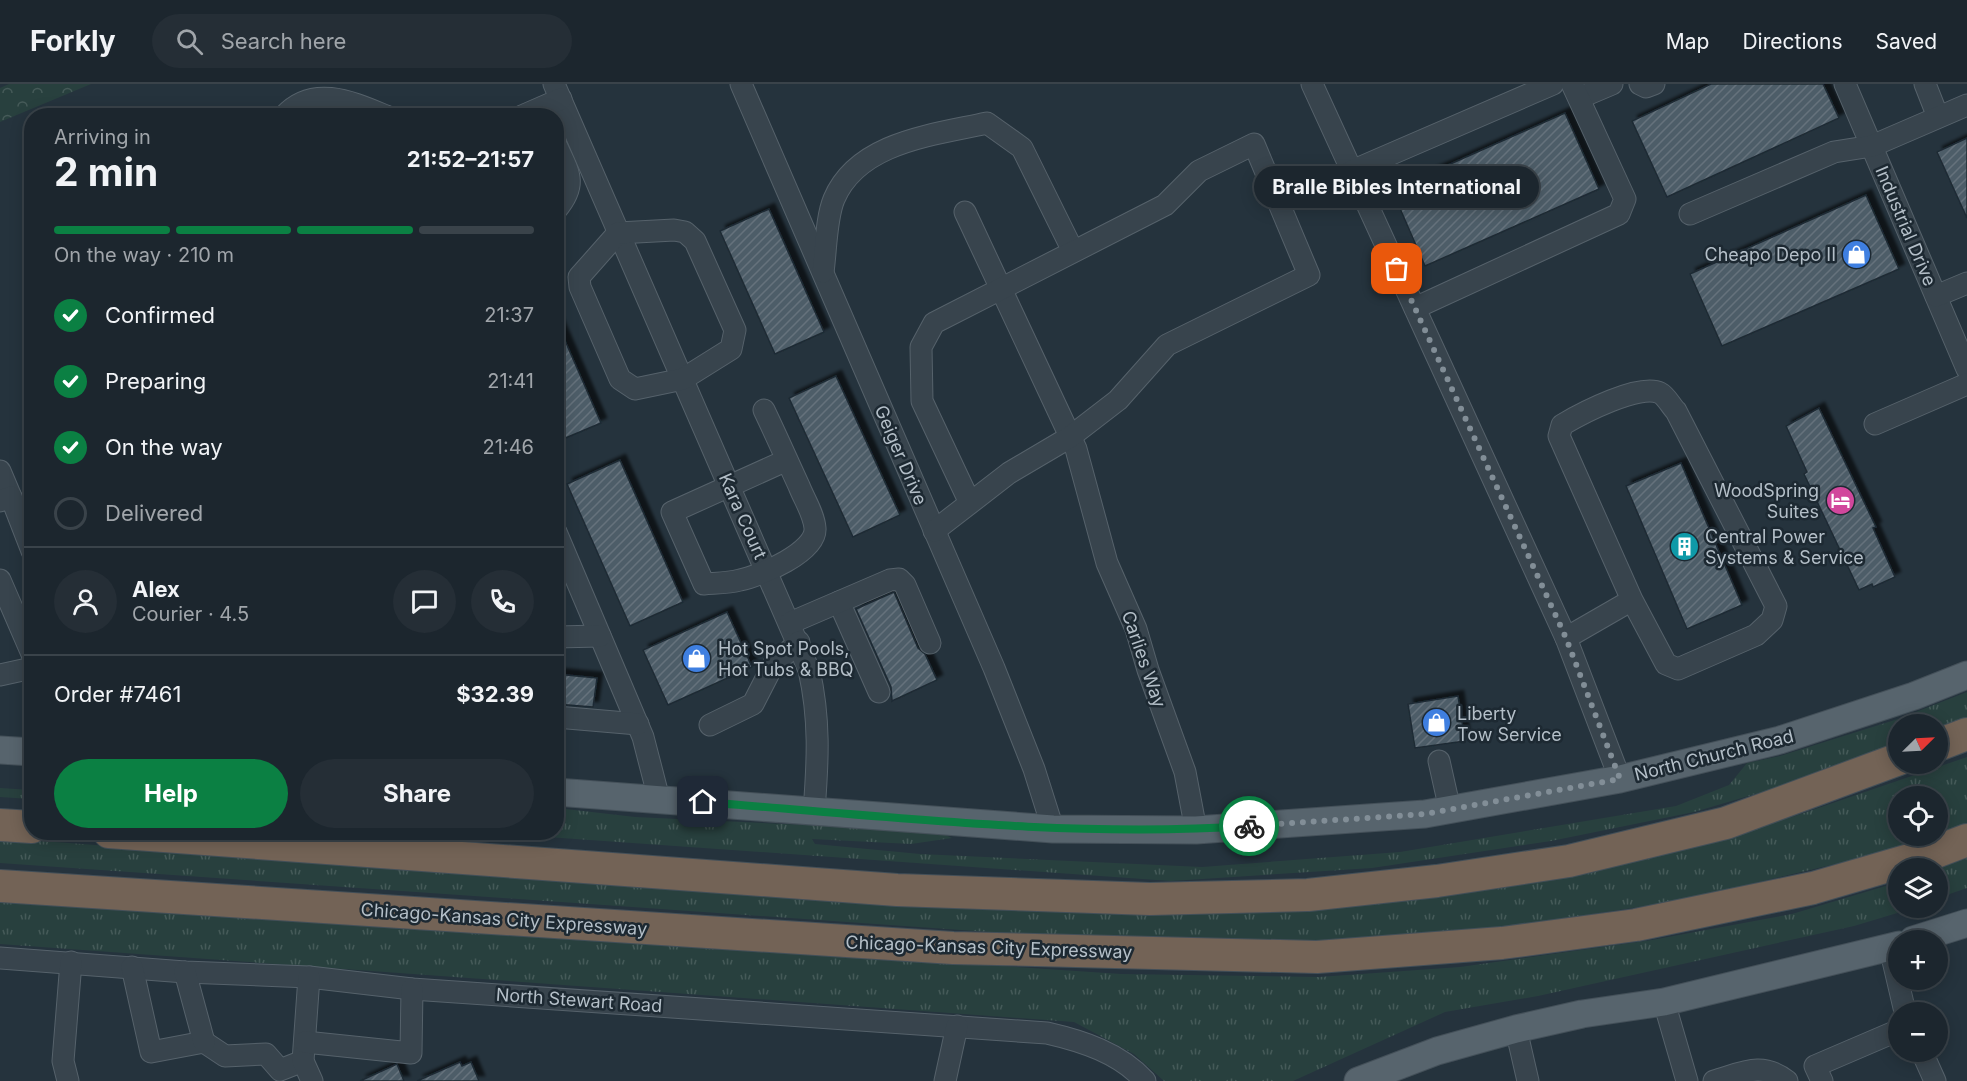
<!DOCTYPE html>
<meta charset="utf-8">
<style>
body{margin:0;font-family:Inter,sans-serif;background:#252e36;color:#f1f3f6;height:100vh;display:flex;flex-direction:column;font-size:22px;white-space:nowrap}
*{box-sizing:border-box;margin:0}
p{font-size:20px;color:#a0a5aa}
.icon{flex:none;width:33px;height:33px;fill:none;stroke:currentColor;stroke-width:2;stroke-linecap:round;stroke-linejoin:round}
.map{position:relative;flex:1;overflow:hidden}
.sheet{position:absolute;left:24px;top:24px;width:540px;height:732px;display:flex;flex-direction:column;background:#1c262e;border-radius:24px;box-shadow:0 3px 15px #0003,0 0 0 2px #3a434a}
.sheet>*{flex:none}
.needle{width:39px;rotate:66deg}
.buttons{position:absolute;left:1888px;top:630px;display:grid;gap:12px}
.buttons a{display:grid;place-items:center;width:60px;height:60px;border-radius:50%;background:#1c262e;box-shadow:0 3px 15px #0003,0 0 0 2px #3a434a;font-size:30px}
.pin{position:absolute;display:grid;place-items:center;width:51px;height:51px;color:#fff;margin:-26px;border-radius:12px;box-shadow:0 3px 9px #0006}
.courier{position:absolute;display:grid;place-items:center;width:60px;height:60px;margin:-30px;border:4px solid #0b8043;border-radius:50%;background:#fff;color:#222;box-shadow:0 2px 8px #0007}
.bubble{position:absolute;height:42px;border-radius:21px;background:#1c262e;box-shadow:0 3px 15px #0003,0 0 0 2px #3a434a;font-size:20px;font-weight:700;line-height:42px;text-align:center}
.head em{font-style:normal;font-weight:700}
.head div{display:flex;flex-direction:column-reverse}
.head{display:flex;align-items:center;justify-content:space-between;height:102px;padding:0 30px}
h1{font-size:39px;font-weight:700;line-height:45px}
.bar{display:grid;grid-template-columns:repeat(4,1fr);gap:9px 6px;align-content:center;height:72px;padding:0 30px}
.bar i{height:8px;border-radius:4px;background:#3a434a}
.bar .on{background:#0b8043}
.bar p{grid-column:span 4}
.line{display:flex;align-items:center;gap:15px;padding:0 30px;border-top:2px solid #3a434a}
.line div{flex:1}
.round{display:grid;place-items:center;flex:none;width:63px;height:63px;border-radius:32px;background:#252e36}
ol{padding:0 30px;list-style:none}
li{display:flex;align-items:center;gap:18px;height:66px}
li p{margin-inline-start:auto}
li .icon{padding:6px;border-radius:50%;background:#0b8043;color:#fff;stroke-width:4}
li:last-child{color:#a0a5aa}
li i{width:33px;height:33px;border:3px solid #3a434a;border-radius:50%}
.button{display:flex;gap:12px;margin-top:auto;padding:12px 30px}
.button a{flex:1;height:69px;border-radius:36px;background:#0b8043;color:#fff;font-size:24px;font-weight:700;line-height:69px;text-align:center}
.button a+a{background:#252e36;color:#f1f3f6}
header{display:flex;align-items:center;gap:36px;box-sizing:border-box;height:84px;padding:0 30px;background:#1c262e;border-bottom:2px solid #3a434a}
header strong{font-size:28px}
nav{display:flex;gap:33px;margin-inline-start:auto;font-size:21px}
.search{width:420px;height:54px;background:#252e36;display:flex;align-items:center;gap:15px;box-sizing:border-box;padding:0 21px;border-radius:33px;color:#a0a5aa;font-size:22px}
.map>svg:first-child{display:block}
.grass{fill:url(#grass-tufts)}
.forest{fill:url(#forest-crowns)}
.building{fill:url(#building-hatch);stroke:#1f2b34;stroke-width:1.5;filter:url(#shadow)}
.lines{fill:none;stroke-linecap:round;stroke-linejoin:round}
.minor-casing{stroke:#56626b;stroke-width:23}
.major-casing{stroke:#445059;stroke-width:29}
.highway-casing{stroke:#434f58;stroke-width:34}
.minor{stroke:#38444d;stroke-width:21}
.major{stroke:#57646d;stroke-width:27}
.highway{stroke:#736356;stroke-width:32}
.done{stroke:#828e97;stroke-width:6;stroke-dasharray:0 10.8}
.route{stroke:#0b8043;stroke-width:8}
.labels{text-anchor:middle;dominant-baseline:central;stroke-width:5;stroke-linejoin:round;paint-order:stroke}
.street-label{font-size:18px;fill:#b4bfc8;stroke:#1d2932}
.poi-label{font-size:18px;fill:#b4bfc8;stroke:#1d2932;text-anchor:start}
</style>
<header>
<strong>Forkly</strong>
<div class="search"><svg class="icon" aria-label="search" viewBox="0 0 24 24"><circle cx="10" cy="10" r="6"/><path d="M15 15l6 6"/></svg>Search here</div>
<nav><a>Map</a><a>Directions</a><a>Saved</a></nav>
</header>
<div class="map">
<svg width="1967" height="997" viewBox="0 0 1967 997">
<defs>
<pattern id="grass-tufts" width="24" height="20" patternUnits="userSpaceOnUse" patternTransform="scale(1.5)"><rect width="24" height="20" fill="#28403e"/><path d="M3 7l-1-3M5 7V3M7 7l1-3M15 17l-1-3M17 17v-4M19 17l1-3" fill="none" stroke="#455a58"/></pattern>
<pattern id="forest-crowns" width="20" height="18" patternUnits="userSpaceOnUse" patternTransform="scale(1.5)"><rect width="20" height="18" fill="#28403e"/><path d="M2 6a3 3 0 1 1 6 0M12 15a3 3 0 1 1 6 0" fill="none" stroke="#455a58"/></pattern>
<pattern id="building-hatch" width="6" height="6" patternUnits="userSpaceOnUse" patternTransform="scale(1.5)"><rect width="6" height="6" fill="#4e5d68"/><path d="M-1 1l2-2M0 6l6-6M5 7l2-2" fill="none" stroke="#65727c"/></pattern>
<filter id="shadow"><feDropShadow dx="5.5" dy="-5.5" stdDeviation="1.5" flood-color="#0009"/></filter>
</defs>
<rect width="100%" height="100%" fill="#25333d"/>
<g class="grass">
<path d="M1967,608V637L1938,648V640H1899V663L1857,680L1694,728L1551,757L1372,784L1171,797L492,749L556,748L557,724L635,733L937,747L952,754L911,760L812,755L815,760L920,770L1202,783L1400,768L1676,722L1729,701L1747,679L1780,672L1898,635Z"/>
<path d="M1967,673V740L1938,750V712H1899V752H1934L1882,769L1679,817L1473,848L1278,859H1149L0,779V754L684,804L1074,828L1664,766L1792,733Z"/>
<path d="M0,704L31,706V715L0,713Z"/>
<path d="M1967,774V804L1938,814V785Z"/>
<path d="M1899,798V824H1914L1854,842L1538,912L1445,928L1293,997H1164L1134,970L1074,938L0,860V814L1121,890L1319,893L1460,883L1652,856L1792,830Z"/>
</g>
<path class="forest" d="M9,0H91L0,38V4Z"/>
<g class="building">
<path d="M1711,0H1823L1839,34L1667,113L1632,37Z"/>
<path d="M1565,29L1599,105L1425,182L1392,106Z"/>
<path d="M1967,54V134L1937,68Z"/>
<path d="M1866,111L1899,185L1722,262L1690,190Z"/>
<path d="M769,125L824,248L775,270L720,147Z"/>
<path d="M556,236L601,339L556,358Z"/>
<path d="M836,292L900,431L853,453L789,314Z"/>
<path d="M1819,324L1876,443L1873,444L1895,493L1873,503L1872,500L1859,506L1804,390L1807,388L1786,342Z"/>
<path d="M620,376L683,518L630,542L567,400Z"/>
<path d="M1681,379L1742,521L1687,545L1626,402Z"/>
<path d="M894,508L918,564L925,570L937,596L892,617L891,603L856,525Z"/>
<path d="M727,528L752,583L668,621L643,566Z"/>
<path d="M556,590L597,594L593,623L556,620Z"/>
<path d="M1458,612L1465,657L1415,664L1408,620Z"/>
<path d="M460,978L462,982L471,978L479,997H417Z"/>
<path d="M397,980L404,997H360Z"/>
</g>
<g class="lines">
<defs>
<g id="minor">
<path d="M554,0L809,586C820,635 818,676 814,727"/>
<path d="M741,0L994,584L1034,685L1053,745"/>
<path d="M1312,0L1566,554L1620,695"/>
<path d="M1640,0L1646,3L1654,0"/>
<path d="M1845,0L1967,285"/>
<path d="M1925,0L1938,33"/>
<path d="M1579,14L1612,0"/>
<path d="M284,32C313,0 352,18 386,32"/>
<path d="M522,32L561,15"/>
<path d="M556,61C569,89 578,100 556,126"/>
<path d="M1352,87L1553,0"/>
<path d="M965,128L1076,365L1107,479L1136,545L1148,586L1185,688L1196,746"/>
<path d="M1690,130L1834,68L1872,62L1967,21"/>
<path d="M674,146L685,148L695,157L735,246L731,265L683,295L635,305L620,295L580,203L579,193L618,149Z"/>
<path d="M823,188C826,167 826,134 834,115C858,58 933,51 987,39L1022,64L1073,167"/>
<path d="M1936,212L1967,199"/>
<path d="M1415,224L1619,130L1625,115L1572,0"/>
<path d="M764,326C776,351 787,376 799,402C804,415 814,430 815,444C817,468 760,492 740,496C729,499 716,499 704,500L672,428L787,376"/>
<path d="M1875,340L1967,300"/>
<path d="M0,387L11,413"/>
<path d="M0,417L11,413L32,467"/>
<path d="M934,447L1009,389L1070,353L1118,316L1167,261L1309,191L1254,60L1199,87L1165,121L934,239L921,263L922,317L970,419"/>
<path d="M556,448L643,653L659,715"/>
<path d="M0,496L32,570"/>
<path d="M839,518L879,608"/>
<path d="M790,539L890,496L899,495L905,501L930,559"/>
<path d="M556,553L600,552"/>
<path d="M1566,554L1632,516L1559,352L1562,341C1582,329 1640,299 1660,309C1666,312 1671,322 1676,327L1776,522L1772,536L1756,551L1678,585L1666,580L1632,516"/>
<path d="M0,591L32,584"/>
<path d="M556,633L638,640"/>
<path d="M710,641L753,620L773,581L799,558"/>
<path d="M1439,677L1450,726"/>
<path d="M1890,864L1905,928"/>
<path d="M0,874L185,888L309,893L412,905L1047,949C1082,957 1120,969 1145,997"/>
<path d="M132,883L151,968L204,958L225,972L266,970L280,986L303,977"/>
<path d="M185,888L204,958"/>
<path d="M309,893L303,977L312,997"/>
<path d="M1664,918L1687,997"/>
<path d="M1516,945L1528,997"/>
<path d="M305,958L411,969L412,905"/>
<path d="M1922,968L1935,997"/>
<path d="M68,997L63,977L71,878"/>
<path d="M945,997L957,942"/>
<path d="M1714,997C1742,989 1762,977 1787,997"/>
<path d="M1822,997L1815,982L1899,946"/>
</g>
<g id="major">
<path d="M0,666L32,668"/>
<path d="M556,708L1053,745L1196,746L1425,730L1620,695L1780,656L1914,612L1967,591"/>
<path d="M1913,856L1967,839"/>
<path d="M1358,997L1437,967L1516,945L1582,930L1664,918L1899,861"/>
</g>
<g id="highway">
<path d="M1938,661L1967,650"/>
<path d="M0,741L32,743"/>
<path d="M109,748L897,806L1150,815L1308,811L1437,797L1569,777L1726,739L1899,675"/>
<path d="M0,802L953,864L1317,873L1502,859L1636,841L1813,804L1933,769L1967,756"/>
</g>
</defs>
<use href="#minor" class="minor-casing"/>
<use href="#major" class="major-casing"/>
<use href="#highway" class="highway-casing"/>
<use href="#minor" class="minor"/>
<use href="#major" class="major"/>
<use href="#highway" class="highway"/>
</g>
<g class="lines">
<path class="done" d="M1249,742L1425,730L1620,695L1566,554L1397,185"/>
<path class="route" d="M703,718C885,732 1067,754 1249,742"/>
</g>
<defs>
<symbol id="shop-disc" viewBox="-11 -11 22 22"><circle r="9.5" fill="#3f7fe0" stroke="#1d2932"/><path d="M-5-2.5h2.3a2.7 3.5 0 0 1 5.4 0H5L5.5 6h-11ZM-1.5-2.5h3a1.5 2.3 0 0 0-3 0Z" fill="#fff"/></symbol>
<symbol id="hotel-disc" viewBox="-11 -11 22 22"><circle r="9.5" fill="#d1479c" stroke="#1d2932"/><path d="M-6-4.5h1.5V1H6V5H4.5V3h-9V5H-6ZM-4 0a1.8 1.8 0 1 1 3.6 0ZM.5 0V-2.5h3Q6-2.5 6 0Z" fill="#fff"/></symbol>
<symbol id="building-disc" viewBox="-11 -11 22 22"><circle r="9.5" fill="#0f9aa8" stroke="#1d2932"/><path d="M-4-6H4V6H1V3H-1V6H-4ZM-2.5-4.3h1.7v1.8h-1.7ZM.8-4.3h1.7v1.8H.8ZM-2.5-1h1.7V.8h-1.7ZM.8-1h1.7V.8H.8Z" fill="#fff"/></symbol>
</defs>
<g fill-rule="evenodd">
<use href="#shop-disc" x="1840" y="154" width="33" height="33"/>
<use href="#hotel-disc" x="1824" y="400" width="33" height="33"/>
<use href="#building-disc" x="1668" y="446" width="33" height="33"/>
<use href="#shop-disc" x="680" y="558" width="33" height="33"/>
<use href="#shop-disc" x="1420" y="622" width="33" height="33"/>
</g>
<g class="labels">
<g class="street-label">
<text transform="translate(1906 142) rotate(67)">Industrial Drive</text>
<text transform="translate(901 371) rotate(67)">Geiger Drive</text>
<text transform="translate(743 432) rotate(66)">Kara Court</text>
<text transform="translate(1144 575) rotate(71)">Carlies Way</text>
<text transform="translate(1714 671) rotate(-14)">North Church Road</text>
<text transform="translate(504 835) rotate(4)">Chicago-Kansas City Expressway</text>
<text transform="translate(989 863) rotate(2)">Chicago-Kansas City Expressway</text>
<text transform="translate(579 916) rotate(4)">North Stewart Road</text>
</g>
<g class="poi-label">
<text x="1836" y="170" text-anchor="end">Cheapo Depo II</text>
<text x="1819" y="406" text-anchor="end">WoodSpring<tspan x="1819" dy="21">Suites</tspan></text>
<text x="1705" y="452">Central Power<tspan x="1705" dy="21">Systems &amp; Service</tspan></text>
<text x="718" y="564">Hot Spot Pools,<tspan x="718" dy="21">Hot Tubs &amp; BBQ</tspan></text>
<text x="1457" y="629">Liberty<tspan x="1457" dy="21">Tow Service</tspan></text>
</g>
</g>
</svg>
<div class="buttons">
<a><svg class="needle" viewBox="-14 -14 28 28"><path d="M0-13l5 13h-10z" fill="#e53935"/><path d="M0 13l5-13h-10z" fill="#a0a5aa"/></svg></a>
<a><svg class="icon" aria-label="locate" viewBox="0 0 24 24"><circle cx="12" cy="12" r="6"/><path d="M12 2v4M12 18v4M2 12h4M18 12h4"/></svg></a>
<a><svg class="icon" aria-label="layers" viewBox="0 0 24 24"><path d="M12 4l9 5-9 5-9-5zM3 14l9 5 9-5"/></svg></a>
<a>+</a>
<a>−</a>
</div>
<div class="pin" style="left:1397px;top:185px;background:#ea580c"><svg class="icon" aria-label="bag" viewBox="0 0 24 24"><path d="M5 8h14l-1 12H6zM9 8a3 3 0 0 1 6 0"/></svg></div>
<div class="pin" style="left:703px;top:718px;background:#1f2937"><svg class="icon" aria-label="home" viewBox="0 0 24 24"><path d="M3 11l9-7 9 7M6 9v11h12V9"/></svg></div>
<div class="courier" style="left:1249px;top:742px"><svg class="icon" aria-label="bike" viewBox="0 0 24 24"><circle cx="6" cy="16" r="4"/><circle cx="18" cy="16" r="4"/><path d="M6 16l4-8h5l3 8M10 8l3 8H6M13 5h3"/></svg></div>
<div class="bubble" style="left:1254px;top:82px;width:285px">Bralle Bibles International</div>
<section class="sheet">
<div class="head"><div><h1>2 min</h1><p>Arriving in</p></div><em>21:52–21:57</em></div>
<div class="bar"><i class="on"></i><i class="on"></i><i class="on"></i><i></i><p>On the way · 210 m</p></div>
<ol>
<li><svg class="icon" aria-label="check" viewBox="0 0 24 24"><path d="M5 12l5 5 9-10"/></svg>Confirmed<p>21:37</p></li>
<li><svg class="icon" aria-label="check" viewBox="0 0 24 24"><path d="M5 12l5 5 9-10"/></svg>Preparing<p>21:41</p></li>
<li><svg class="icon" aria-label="check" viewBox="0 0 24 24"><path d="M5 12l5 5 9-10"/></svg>On the way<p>21:46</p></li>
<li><i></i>Delivered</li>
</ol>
<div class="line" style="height:108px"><a class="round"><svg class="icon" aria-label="person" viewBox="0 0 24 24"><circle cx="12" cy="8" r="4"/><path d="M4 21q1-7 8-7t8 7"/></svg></a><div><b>Alex</b><p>Courier · 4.5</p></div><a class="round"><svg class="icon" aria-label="chat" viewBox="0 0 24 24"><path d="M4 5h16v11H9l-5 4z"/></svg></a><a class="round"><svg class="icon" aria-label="phone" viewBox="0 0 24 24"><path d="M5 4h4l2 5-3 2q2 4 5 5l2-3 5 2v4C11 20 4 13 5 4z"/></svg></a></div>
<div class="line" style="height:78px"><div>Order #7461</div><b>$32.39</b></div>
<div class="button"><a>Help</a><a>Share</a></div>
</section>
</div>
